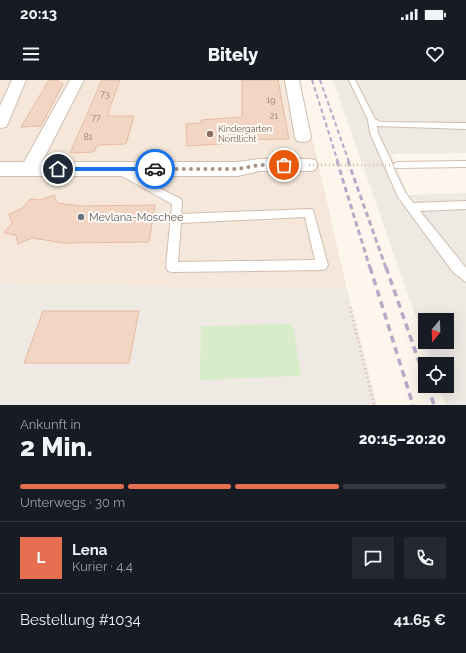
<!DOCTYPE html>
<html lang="de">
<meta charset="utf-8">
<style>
body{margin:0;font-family:Raleway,sans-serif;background:#242831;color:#f1f3f6;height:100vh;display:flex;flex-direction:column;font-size:15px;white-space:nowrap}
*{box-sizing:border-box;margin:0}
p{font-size:13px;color:#9ea1a6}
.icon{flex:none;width:22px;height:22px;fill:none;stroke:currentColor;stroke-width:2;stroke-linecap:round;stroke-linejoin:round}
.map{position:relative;height:325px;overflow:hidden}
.panel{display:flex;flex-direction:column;background:#171b24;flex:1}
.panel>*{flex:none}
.needle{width:26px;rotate:199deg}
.fabs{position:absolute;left:418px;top:233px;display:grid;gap:8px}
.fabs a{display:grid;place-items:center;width:36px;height:36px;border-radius:0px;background:#171b24;box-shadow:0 4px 16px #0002;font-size:20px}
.pin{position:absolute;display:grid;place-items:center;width:34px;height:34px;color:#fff;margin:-17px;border:2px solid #fff;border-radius:50%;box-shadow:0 1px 4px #0007}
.courier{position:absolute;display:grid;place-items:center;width:40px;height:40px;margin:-20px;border:3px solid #1a73e8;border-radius:50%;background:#fff;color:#222;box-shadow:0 1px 5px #0007}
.head em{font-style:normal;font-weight:800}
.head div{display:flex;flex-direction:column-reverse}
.head{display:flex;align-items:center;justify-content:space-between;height:68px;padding:0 20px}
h1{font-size:26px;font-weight:800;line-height:30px}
.bar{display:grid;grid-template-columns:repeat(4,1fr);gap:6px 4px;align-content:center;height:48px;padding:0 20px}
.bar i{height:5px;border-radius:3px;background:#363941}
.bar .on{background:#e76f51}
.bar p{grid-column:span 4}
.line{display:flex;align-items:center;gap:10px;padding:0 20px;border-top:1px solid #363941}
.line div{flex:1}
.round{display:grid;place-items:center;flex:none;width:42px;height:42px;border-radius:0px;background:#242831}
.status{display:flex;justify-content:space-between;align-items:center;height:28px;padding:0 20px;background:#171b24;direction:ltr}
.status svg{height:11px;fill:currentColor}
header{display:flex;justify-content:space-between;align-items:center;height:52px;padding:0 20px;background:#171b24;font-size:18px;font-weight:800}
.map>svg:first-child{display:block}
.residential{fill:#f5e8da}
.industrial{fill:#efe9e4;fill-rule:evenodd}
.green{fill:#d8ecc9}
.building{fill:#f3d5c3;stroke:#e6bba3}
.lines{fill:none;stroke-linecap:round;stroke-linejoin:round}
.service-casing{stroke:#d1beb0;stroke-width:2}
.minor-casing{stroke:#d1beb0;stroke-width:2}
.secondary-casing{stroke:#d6c0b0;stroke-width:2}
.path{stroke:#d9b8a5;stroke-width:3;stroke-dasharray:1 3.5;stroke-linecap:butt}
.service{fill:#fff;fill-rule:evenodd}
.minor{fill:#fff;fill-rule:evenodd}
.secondary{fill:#fff;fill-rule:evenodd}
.rail-far2{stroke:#b9a8c9;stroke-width:2;stroke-dasharray:4.5 3;stroke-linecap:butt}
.rail-far1{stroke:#b9a8c9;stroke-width:3;stroke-dasharray:5.5 3.5;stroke-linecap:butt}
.rail{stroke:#b9a8c9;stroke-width:3.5;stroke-dasharray:7 5;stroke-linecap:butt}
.path-bridge{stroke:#d9b8a5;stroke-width:2.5;stroke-dasharray:1 3;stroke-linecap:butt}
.route{fill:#1a73e8}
.done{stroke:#a89285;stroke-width:4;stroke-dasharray:0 7.2}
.education-dot{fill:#8d6e63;stroke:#fffaf3;stroke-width:1.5}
.worship-dot{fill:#6b7280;stroke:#fffaf3;stroke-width:1.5}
.labels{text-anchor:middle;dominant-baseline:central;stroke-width:4;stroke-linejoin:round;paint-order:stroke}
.number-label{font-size:9px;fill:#987a6a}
.far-education-label{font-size:9px;fill:#785e54;stroke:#fffaf3;text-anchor:start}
.worship-label{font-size:11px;fill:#5b616d;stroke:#fffaf3;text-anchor:start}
</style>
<div class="status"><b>20:13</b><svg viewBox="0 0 49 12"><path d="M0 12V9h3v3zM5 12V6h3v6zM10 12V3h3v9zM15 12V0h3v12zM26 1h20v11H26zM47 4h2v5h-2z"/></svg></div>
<header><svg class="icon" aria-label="menu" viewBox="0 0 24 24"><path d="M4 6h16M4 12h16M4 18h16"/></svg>Bitely<svg class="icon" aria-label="heart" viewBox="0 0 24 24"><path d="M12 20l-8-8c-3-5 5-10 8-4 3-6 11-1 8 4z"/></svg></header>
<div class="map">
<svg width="466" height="325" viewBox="0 0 466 325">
<rect width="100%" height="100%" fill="#fdf6ec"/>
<path class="residential" d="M0,0H299L347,209L0,204Z"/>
<g class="industrial">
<path d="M333,0H466V73L391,74L408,115L466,113V325H446L439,306H447V284H432ZM425,240H447V262H425Z"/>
<path d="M0,204L347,209L377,325H0Z"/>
</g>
<path class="green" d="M293,244L301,296L200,300L201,246Z"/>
<g class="building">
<path d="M49,0H56L63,4L41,46L21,47Z"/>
<path d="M102,0H120L107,36H134L126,64L97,65L94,72L70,73Z"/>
<path d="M242,0H278L289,59L235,60L236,63L187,66L186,44L201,43V40L242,37Z"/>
<path d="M54,115L57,123L81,126L155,125L149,162L64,163L32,158L18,164L16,155L4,153L12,143L9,134L23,128L30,119L40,120Z"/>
<path d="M43,231H139L129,283H24Z"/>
</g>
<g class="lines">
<defs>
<g id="service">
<path d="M349,0H355L375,39L380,42L466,43V49L377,46L378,53L393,85L397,82L466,81V87L397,88L393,87L405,112L413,123L466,121V129L420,131L466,188V202L453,192L398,117L370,53L368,40Z"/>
<path d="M116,86L181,119L182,122L181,134L309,129L313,130L328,185L326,189L322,190L172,192L168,191L166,187L172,124L113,91L111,89ZM305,137L315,180L178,182L181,143Z"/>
</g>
<g id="minor">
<path d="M70,0H84L42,82H238L259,79H309L315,80L318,85L315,90L309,91H259L238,96H0V82H24Z"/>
<path d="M285,0H299L311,57L309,61L303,62L297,61L295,57Z"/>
</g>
<path id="secondary" d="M12,0H26L8,43L6,47L0,48V26Z"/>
</defs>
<use href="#service" class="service-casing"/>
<use href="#minor" class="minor-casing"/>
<use href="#secondary" class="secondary-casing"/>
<path class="path" d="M350,227L374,325"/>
<use href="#service" class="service"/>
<use href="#minor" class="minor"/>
<use href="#secondary" class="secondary"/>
<g class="rail-far2">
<path d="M312,0L338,82"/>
<path d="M320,0L349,82"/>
</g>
<g class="rail-far1">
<path d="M337,81L370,188"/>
<path d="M348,81L386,188"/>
</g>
<g class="rail">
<path d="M370,187L413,325"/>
<path d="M386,187L425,299"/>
<path d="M428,306L434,325"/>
</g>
<path class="path-bridge" d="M309,85H397"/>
</g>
<path class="route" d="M58,87H155L157,89L155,91H58L55,89Z"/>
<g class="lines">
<path class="done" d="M155,89H238L259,85H284"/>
</g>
<circle class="education-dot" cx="210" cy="54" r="4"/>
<circle class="worship-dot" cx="81" cy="137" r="4"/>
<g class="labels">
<g class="number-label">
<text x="105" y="14">73</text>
<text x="271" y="20">19</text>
<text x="274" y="36">21</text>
<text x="96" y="38">77</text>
<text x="88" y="57">81</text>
</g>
<g class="far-education-label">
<text x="218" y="49">Kindergarten<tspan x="218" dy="10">Nordlicht</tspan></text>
</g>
<g class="worship-label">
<text x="89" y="137">Mevlana-Moschee</text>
</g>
</g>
</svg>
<div class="fabs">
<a><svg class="needle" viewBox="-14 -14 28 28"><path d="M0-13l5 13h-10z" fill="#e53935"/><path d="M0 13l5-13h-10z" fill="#9ea1a6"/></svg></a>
<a><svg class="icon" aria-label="locate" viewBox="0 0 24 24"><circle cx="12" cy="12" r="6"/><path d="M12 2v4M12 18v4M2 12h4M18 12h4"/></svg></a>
</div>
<div class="pin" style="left:284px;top:85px;background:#ea580c"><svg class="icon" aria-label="bag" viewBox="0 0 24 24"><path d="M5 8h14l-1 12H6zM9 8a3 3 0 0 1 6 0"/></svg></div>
<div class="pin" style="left:58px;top:89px;background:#1f2937"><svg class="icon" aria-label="home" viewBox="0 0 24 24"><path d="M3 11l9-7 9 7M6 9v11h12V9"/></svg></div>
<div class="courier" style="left:155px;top:89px"><svg class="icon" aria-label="car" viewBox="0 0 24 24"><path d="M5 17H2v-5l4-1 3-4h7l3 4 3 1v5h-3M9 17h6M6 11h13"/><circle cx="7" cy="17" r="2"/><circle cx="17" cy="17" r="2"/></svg></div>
</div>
<section class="panel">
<div class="head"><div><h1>2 Min.</h1><p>Ankunft in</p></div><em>20:15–20:20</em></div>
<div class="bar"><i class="on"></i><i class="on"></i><i class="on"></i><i></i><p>Unterwegs · 30 m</p></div>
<div class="line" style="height:72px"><b class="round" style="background:#e76f51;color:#fff">L</b><div><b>Lena</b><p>Kurier · 4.4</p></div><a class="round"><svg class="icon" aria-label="chat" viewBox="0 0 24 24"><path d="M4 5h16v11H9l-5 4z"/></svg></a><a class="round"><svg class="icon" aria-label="phone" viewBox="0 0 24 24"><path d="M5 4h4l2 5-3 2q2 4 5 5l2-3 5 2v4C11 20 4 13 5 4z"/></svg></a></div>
<div class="line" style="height:52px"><div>Bestellung #1034</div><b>41.65 €</b></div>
</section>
